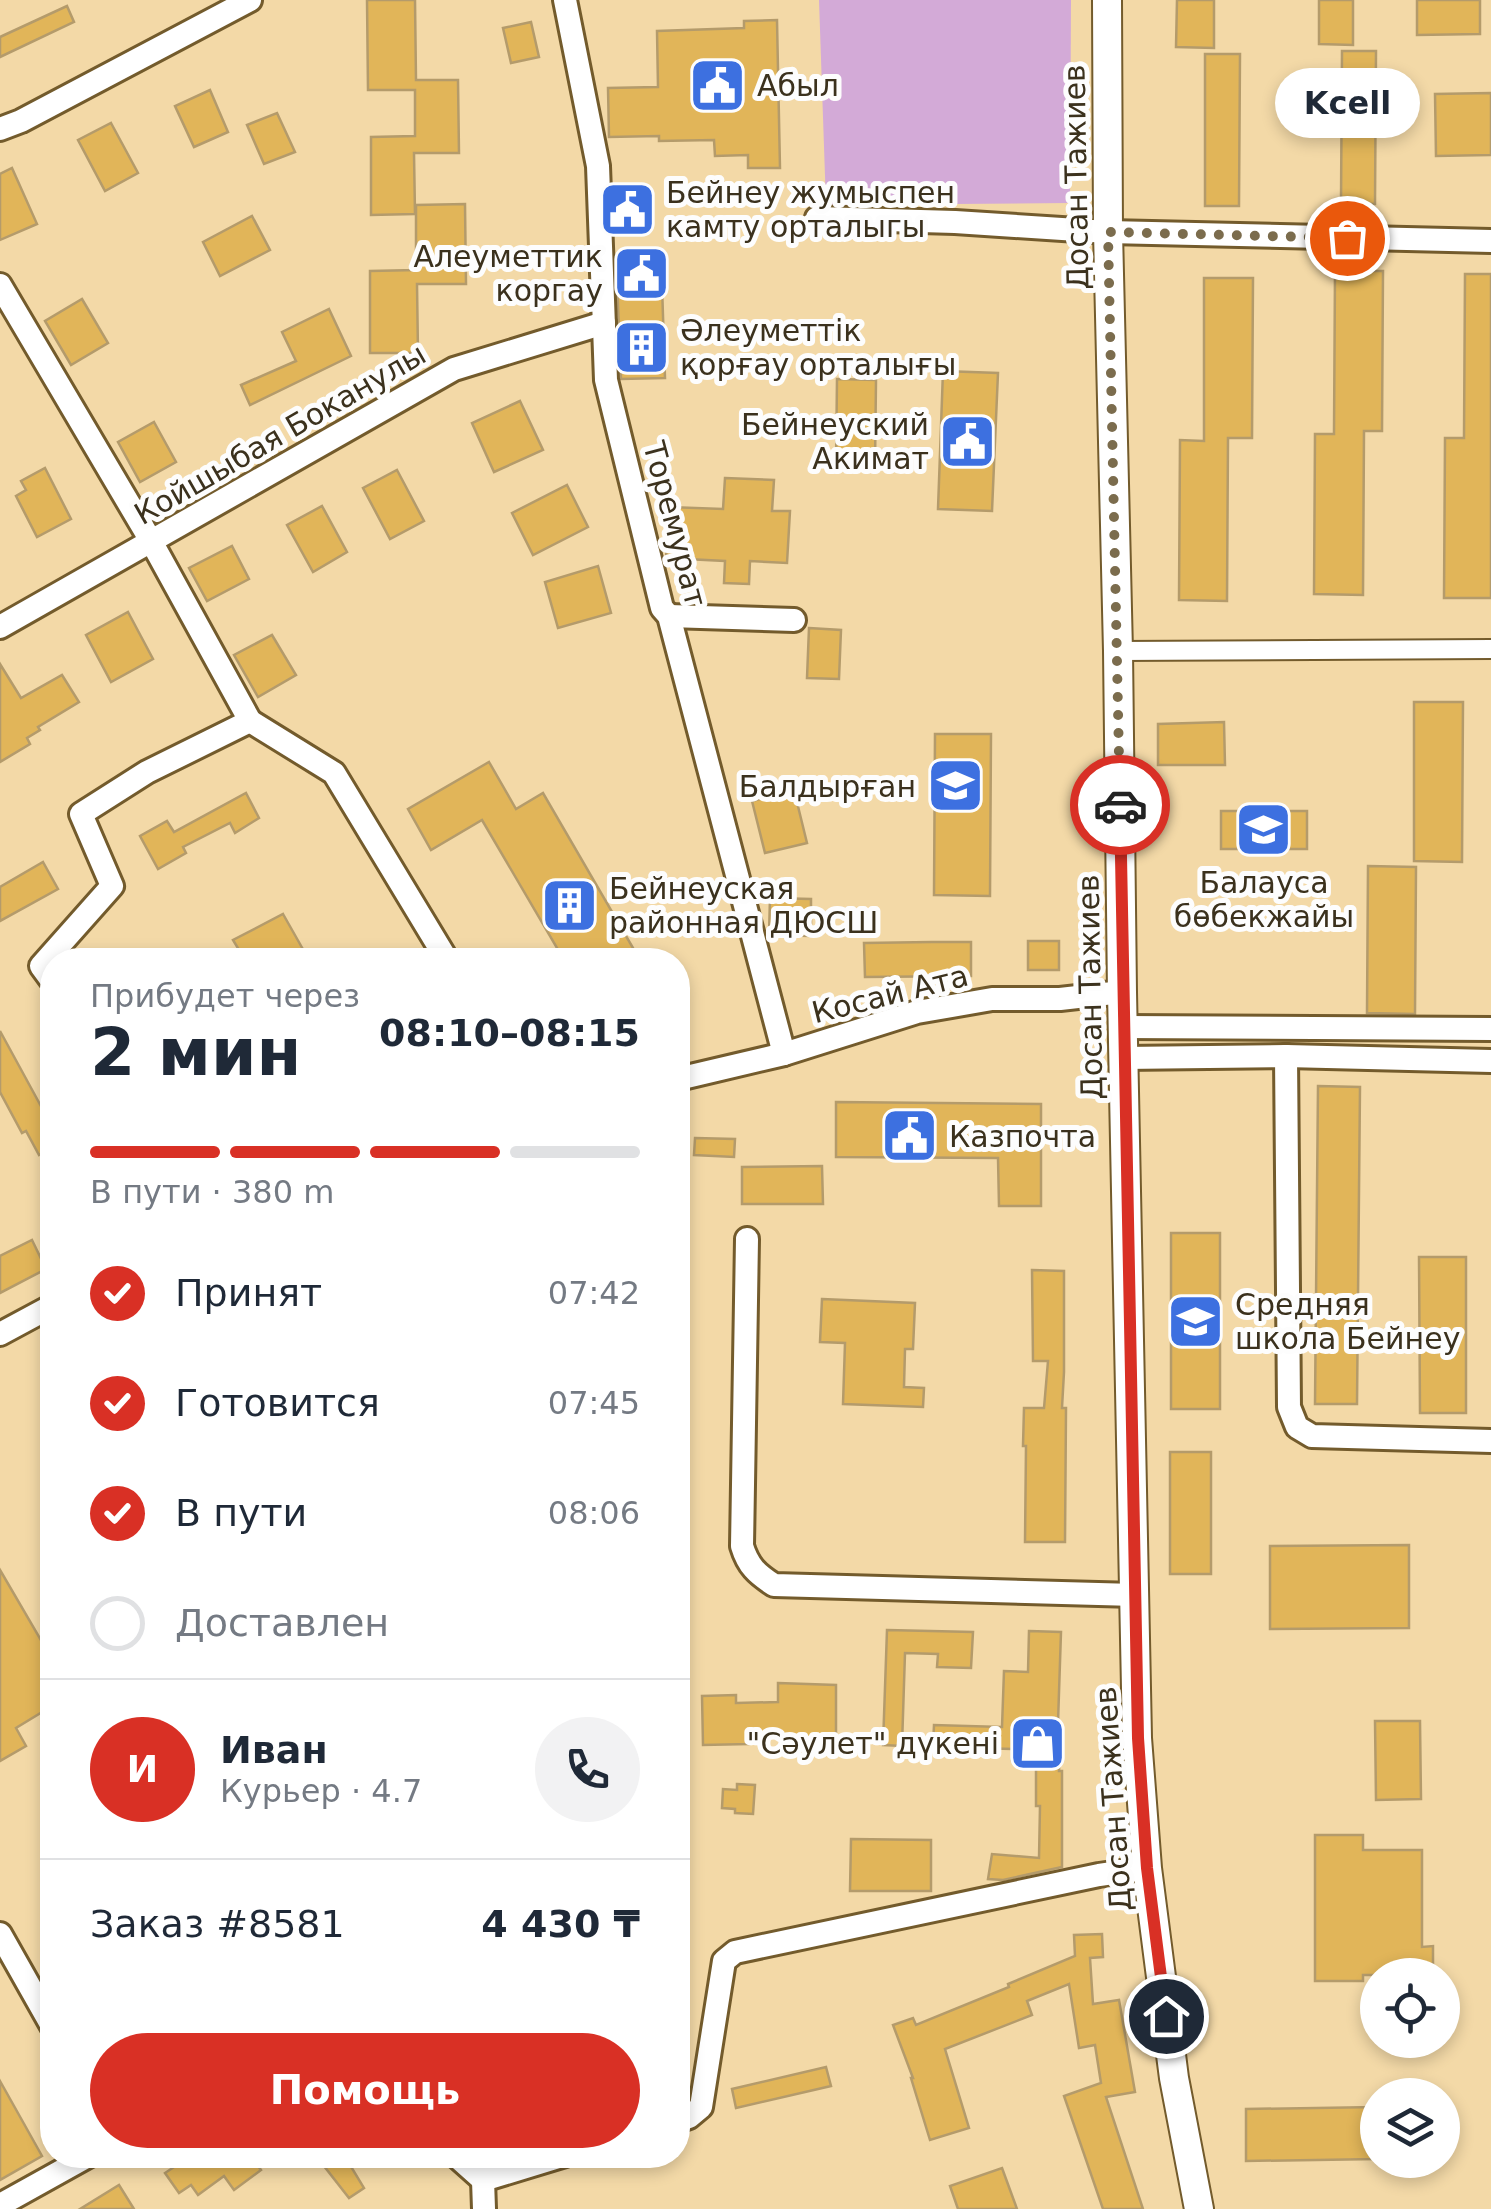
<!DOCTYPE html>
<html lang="ru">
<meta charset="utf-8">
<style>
body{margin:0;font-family:"DejaVu Sans",sans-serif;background:#f2f2f3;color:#1f2937;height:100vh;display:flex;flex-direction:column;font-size:38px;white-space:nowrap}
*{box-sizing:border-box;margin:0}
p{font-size:32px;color:#747a83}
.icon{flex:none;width:55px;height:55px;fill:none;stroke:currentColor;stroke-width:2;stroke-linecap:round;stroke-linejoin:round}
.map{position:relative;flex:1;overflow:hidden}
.sheet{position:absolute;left:40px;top:948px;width:650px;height:1220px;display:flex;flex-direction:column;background:#fff;border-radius:40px;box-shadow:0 5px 15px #0003}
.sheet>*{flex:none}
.buttons{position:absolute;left:1360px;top:1958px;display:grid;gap:20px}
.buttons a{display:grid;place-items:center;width:100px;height:100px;border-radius:50%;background:#fff;box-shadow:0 5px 15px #0003;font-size:50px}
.pin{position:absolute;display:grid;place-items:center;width:85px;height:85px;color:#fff;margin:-42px;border:5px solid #fff;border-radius:50%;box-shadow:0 2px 10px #0007}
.courier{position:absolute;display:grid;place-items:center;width:100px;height:100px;margin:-50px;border:8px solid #d93025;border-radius:50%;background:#fff;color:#222;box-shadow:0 2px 12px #0007}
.bubble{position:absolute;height:70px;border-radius:35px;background:#fff;box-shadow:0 5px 15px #0003;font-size:32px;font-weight:700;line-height:70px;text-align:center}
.overview em{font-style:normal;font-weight:700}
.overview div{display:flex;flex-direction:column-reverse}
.overview{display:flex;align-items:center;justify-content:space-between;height:170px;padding:0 50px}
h1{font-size:65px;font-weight:700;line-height:75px}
.bar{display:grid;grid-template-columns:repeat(4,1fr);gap:15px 10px;align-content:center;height:120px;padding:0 50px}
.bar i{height:12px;border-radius:8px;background:#e0e1e3}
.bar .selected{background:#d93025}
.bar p{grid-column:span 4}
.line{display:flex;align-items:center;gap:25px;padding:0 50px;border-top:2px solid #e0e1e3}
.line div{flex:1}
.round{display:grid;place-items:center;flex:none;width:105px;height:105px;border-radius:52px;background:#f2f2f3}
ol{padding:0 50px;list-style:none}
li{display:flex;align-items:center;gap:30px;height:110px}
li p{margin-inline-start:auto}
li .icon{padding:10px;border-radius:50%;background:#d93025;color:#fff;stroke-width:4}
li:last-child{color:#747a83}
li i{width:55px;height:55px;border:5px solid #e0e1e3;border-radius:50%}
.primary-button{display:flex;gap:20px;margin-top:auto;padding:20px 50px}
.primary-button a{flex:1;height:115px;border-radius:60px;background:#d93025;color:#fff;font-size:40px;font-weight:700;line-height:115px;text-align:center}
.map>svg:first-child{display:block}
.green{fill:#d3aad7}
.building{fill:#e1b559;stroke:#b49b6b;stroke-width:2.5}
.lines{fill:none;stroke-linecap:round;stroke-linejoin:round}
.pedestrian-casing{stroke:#735b2c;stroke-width:22}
.minor-casing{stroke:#735b2c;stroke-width:28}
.tertiary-casing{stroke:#735b2c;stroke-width:32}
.pedestrian{stroke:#fff;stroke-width:18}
.minor{stroke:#fff;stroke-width:22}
.tertiary{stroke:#fff;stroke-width:28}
.done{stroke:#7b6c4d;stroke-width:10;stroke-dasharray:0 18}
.route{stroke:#d93025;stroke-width:12}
.labels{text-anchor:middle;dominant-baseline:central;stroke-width:10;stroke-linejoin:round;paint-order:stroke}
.poi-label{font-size:30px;fill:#3b311d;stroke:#fdfdfd;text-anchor:start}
.street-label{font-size:30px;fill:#3b311d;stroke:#fdfdfd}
</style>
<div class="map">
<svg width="1491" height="2209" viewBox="0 0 1491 2209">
<rect width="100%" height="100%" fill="#f3d9a7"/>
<path class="green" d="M819,0H1071L1070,203L826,205Z"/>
<g class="building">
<path d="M367,0H415L416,80H458L459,153H414L415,214L371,215V137L415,136V90H368Z"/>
<path d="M1177,0H1214V48L1176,47Z"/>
<path d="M1319,0H1353V45L1319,44Z"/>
<path d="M1417,0H1480V34L1417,35Z"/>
<path d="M67,6L74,22L0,57V37Z"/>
<path d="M777,20L780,168H748V155L715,156L714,140L659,141V136L609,137L608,88L658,87L657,31L744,28V21Z"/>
<path d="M531,22L539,57L511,63L503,28Z"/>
<path d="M1342,51H1376L1375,204L1341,203Z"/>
<path d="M1205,54H1240L1239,206H1205Z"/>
<path d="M210,90L228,132L194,147L175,106Z"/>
<path d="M1491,93V155L1436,156L1435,94Z"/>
<path d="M277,113L295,152L264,164L247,125Z"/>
<path d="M111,123L138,173L105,191L78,140Z"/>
<path d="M12,168L37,224L0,240V174Z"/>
<path d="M465,204L466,284H417L418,353H370V271L416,270V205Z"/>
<path d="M252,216L270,250L220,276L203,242Z"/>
<path d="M661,254L665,378L621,379L616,255Z"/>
<path d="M1335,271H1383L1382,431H1364L1363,595L1314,594L1315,434H1334Z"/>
<path d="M1465,274H1491V598H1444L1445,438H1464Z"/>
<path d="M1204,278H1253L1252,438H1228L1227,601L1179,600L1180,440L1204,441Z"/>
<path d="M82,299L108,343L71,365L45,321Z"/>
<path d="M329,309L351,356L250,405L241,385L296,361L282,332Z"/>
<path d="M943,371L998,373L992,511L938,509Z"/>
<path d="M837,379L876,380L875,465L836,464Z"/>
<path d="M520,401L543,450L494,472L472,423Z"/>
<path d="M154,422L176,462L140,482L118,442Z"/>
<path d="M45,468L71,519L37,537L16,496L26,490L21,481Z"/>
<path d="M397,470L424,521L390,539L363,488Z"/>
<path d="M725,478L774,480L772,511H790L787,563L750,561L749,584L724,583L725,561L666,558L669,507L723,509Z"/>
<path d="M567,485L588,527L533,555L512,513Z"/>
<path d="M322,506L347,552L313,572L287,525Z"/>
<path d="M232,546L249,579L207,601L189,568Z"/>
<path d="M598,566L611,613L558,628L545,582Z"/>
<path d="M128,612L153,659L111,682L86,635Z"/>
<path d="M809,628L841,630L839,679L807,678Z"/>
<path d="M272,635L296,675L258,697L234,655Z"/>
<path d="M0,664L21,698L62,675L79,702L38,727L40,730L27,738L30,744L0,762Z"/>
<path d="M1414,702H1463L1462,862L1414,861Z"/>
<path d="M1224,722L1225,765H1158V724Z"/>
<path d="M935,734H991L990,896L934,895Z"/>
<path d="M489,762L516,809L543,793L640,960H564L482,820L431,850L408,809Z"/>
<path d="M794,790L807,843L765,853L752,801Z"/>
<path d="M246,793L259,818L235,833L230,823L183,847L186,853L158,869L140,836L167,821L174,832Z"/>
<rect x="1221" y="811" width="86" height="38"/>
<path d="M43,862L58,889L0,921V887Z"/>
<path d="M1368,866L1416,867L1415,1014L1367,1013Z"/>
<path d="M770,898L811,899V936L769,935Z"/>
<path d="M283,914L309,960H245L233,940Z"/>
<rect x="1028" y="941" width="31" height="29"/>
<path d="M932,942H971V976L865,977L864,943Z"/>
<path d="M0,1031L42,1108L52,1102V1147L39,1155L26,1131L22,1133L0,1092Z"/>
<path d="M1318,1086L1360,1087L1357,1404H1315Z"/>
<path d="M836,1102L1041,1104V1206H999L998,1158L836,1157Z"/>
<path d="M695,1138L735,1139L734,1157L694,1155Z"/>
<path d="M822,1166L823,1204H742V1167Z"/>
<rect x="1171" y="1233" width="49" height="176"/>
<path d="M32,1240L46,1269L0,1293V1256Z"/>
<path d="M1419,1257H1466V1413H1420Z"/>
<path d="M1032,1270L1064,1271V1372L1062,1408H1066L1065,1542H1025L1026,1446H1023L1024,1408H1044L1048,1361H1033Z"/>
<path d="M822,1299L915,1303L913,1349H905L904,1387L924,1388L923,1407L843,1404L845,1343L820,1342Z"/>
<rect x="1170" y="1452" width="41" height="122"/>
<path d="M1409,1545V1628L1270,1629V1546Z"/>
<path d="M0,1570L52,1659V1706L16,1728L26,1746L0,1761Z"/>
<path d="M887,1630L973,1632L971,1668L937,1667L938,1654L905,1653L902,1746L883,1745Z"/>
<path d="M1029,1631L1061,1632L1058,1723H1061L1059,1771H1062V1867L1003,1880L988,1879L992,1854L1039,1858L1040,1806H1036V1761L1012,1760L1013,1749L933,1747L934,1725L1002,1727L1004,1671L1028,1672Z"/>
<path d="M778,1683L836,1685V1740L749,1736V1744L703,1745L702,1696L736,1695V1703L778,1702Z"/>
<path d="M1375,1721H1420L1421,1799L1376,1800Z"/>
<path d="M737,1784L755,1785L753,1814L735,1813V1809L722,1808L723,1789L737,1790Z"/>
<path d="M1315,1835H1363V1850H1422V1947L1433,1946V1975H1363V1981H1315Z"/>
<path d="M851,1839L931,1840V1891H850Z"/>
<path d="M1102,1934L1103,1957L1090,1958L1093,2004L1119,2000L1135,2092L1106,2097L1143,2209H1103L1064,2096L1101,2083L1095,2045L1079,2048L1069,1984L1027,2001L1032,2015L945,2049L969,2128L930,2140L911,2078H913L893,2025L913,2018L916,2025L1009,1987L1008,1984L1075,1956L1074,1935Z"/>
<path d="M826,2067L831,2086L736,2108L732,2089Z"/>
<path d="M0,2081L42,2156L0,2180Z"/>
<path d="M1376,2107L1377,2159L1246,2161V2109Z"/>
<path d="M192,2155H250L261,2170L234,2190L224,2176L198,2195L191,2185L179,2193L165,2173Z"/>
<path d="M320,2155H344L364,2188L349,2198L324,2166L326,2164Z"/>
<path d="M1002,2168L1017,2209H958L950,2186Z"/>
<path d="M119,2185L134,2209H80Z"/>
</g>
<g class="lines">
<defs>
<path id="pedestrian" d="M1118,651L1491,649"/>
<g id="minor">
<path d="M565,0L598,166L606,380L662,608L669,616L784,1054"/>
<path d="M0,129L21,121L250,0"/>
<path d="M817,218L955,222L1108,232L1491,241"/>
<path d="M0,285L151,541L250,721"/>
<path d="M669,616L794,620"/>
<path d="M0,627L454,369L604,323"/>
<path d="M52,981L41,966L112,886L81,814L147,772L250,721L334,773L447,960"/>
<path d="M1123,1027L1491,1029"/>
<path d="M1286,1056L1289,1407L1297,1427L1312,1436L1491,1441"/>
<path d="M1123,1058L1286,1056L1491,1061"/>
<path d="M678,1079L784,1054L917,1012L992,999H1060L1122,992"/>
<path d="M747,1239L742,1546C748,1566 757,1574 774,1585L1135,1595"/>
<path d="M0,1334L52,1306"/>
<path d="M0,1934L52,2026"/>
<path d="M678,2121L689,2117L701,2107L724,1961L735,1952L1099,1875L1147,1868"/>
<path d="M455,2155L483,2180"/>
<path d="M483,2180L565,2155"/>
<path d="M483,2180L484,2209"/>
<path d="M0,2205L90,2155"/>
</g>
<path id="tertiary" d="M1107,0L1108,232L1118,651L1122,992L1137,1738L1147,1868L1174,2078L1199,2209"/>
</defs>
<use href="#pedestrian" class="pedestrian-casing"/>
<use href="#minor" class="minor-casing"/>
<use href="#tertiary" class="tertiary-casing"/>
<use href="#pedestrian" class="pedestrian"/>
<use href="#minor" class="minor"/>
<use href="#tertiary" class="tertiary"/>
</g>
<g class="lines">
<path class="done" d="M1120,805L1108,232L1347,238"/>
<path class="route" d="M1120,805L1138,1738L1147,1868L1166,2016"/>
</g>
<defs>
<symbol id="civic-square" viewBox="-11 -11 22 22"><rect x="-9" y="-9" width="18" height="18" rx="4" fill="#3d70e0" stroke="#fdfdfd"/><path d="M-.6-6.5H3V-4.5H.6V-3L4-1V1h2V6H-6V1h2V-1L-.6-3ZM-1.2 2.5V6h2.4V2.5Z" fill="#fff"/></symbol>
<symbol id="building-square" viewBox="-11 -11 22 22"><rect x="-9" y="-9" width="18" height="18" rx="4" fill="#3d70e0" stroke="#fdfdfd"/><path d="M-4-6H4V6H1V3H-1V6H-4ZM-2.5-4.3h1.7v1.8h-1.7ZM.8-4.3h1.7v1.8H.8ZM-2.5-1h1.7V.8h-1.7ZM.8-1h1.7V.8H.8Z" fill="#fff"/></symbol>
<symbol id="school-square" viewBox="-11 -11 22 22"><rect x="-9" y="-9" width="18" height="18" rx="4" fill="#3d70e0" stroke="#fdfdfd"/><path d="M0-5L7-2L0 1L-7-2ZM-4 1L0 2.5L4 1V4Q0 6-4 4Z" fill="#fff"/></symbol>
<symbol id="shop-square" viewBox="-11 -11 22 22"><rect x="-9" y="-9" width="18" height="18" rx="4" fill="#3d70e0" stroke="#fdfdfd"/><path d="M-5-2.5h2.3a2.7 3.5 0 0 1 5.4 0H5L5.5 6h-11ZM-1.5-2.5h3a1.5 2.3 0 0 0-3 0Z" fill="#fff"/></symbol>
</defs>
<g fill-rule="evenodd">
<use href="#civic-square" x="686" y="54" width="63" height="63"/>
<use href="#civic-square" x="596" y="178" width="63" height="63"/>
<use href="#civic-square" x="610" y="242" width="63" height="63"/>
<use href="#building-square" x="610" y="316" width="63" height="63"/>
<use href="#civic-square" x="936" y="410" width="63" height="63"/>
<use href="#school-square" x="924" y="754" width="63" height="63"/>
<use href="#school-square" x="1232" y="798" width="63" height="63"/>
<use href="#building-square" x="538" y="874" width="63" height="63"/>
<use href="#civic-square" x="878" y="1104" width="63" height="63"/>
<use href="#school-square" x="1164" y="1290" width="63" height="63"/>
<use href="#shop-square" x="1006" y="1712" width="63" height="63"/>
</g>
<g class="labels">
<g class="poi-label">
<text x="757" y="85">Абыл</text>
<text x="666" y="192">Бейнеу жумыспен<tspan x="666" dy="34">камту орталыгы</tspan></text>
<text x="603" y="256" text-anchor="end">Алеуметтик<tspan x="603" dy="34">коргау</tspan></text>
<text x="680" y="330">Әлеуметтік<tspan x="680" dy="34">қорғау орталығы</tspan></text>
<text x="929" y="424" text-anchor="end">Бейнеуский<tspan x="929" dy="34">Акимат</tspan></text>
<text x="916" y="786" text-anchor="end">Балдырған</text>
<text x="1264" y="882" text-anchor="middle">Балауса<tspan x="1264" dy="34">бөбекжайы</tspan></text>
<text x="609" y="888">Бейнеуская<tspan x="609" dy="34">районная ДЮСШ</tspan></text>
<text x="949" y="1136">Казпочта</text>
<text x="1235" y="1304">Средняя<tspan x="1235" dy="34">школа Бейнеу</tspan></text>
<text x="999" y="1743" text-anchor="end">"Сәулет" дүкені</text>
</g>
<g class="street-label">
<text transform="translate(1076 177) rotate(-91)">Досан Тажиев</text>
<text transform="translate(280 434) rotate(-30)">Койшыбая Боканулы</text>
<text transform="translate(675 524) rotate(75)">Торемурат</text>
<text transform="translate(1090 987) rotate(-91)">Досан Тажиев</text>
<text transform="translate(890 994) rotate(-14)">Косай Ата</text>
<text transform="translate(1113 1799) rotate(-94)">Досан Тажиев</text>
</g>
</g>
</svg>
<div class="buttons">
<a><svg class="icon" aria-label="locate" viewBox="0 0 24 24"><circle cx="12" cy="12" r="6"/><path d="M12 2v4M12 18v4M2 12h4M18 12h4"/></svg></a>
<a><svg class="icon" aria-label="layers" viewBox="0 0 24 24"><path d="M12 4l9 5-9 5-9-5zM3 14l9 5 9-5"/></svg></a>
</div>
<div class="pin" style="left:1347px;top:238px;background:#ea580c"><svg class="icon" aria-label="bag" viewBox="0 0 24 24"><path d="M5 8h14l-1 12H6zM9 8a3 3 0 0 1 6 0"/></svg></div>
<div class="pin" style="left:1166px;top:2016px;background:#1f2937"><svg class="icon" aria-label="home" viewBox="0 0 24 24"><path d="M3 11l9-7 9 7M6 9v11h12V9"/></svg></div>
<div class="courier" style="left:1120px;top:805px"><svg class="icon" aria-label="car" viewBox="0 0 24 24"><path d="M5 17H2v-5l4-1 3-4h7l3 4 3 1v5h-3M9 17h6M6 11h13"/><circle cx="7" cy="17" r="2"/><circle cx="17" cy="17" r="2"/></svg></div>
<div class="bubble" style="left:1275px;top:68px;width:145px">Kcell</div>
<section class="sheet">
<div class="overview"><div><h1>2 мин</h1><p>Прибудет через</p></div><em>08:10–08:15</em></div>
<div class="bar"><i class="selected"></i><i class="selected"></i><i class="selected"></i><i></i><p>В пути · 380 m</p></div>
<ol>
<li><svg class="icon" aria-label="check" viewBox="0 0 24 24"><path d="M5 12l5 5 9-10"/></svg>Принят<p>07:42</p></li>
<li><svg class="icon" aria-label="check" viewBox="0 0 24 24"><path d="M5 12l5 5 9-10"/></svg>Готовится<p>07:45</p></li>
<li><svg class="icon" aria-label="check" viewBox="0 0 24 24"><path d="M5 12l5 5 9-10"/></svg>В пути<p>08:06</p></li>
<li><i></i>Доставлен</li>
</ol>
<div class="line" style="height:180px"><b class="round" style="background:#d93025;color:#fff">И</b><div><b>Иван</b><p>Курьер · 4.7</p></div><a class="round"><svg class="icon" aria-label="phone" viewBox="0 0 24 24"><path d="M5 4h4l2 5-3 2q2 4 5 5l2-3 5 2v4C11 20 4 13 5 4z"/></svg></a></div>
<div class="line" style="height:130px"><div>Заказ #8581</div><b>4 430 ₸</b></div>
<div class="primary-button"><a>Помощь</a></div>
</section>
</div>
